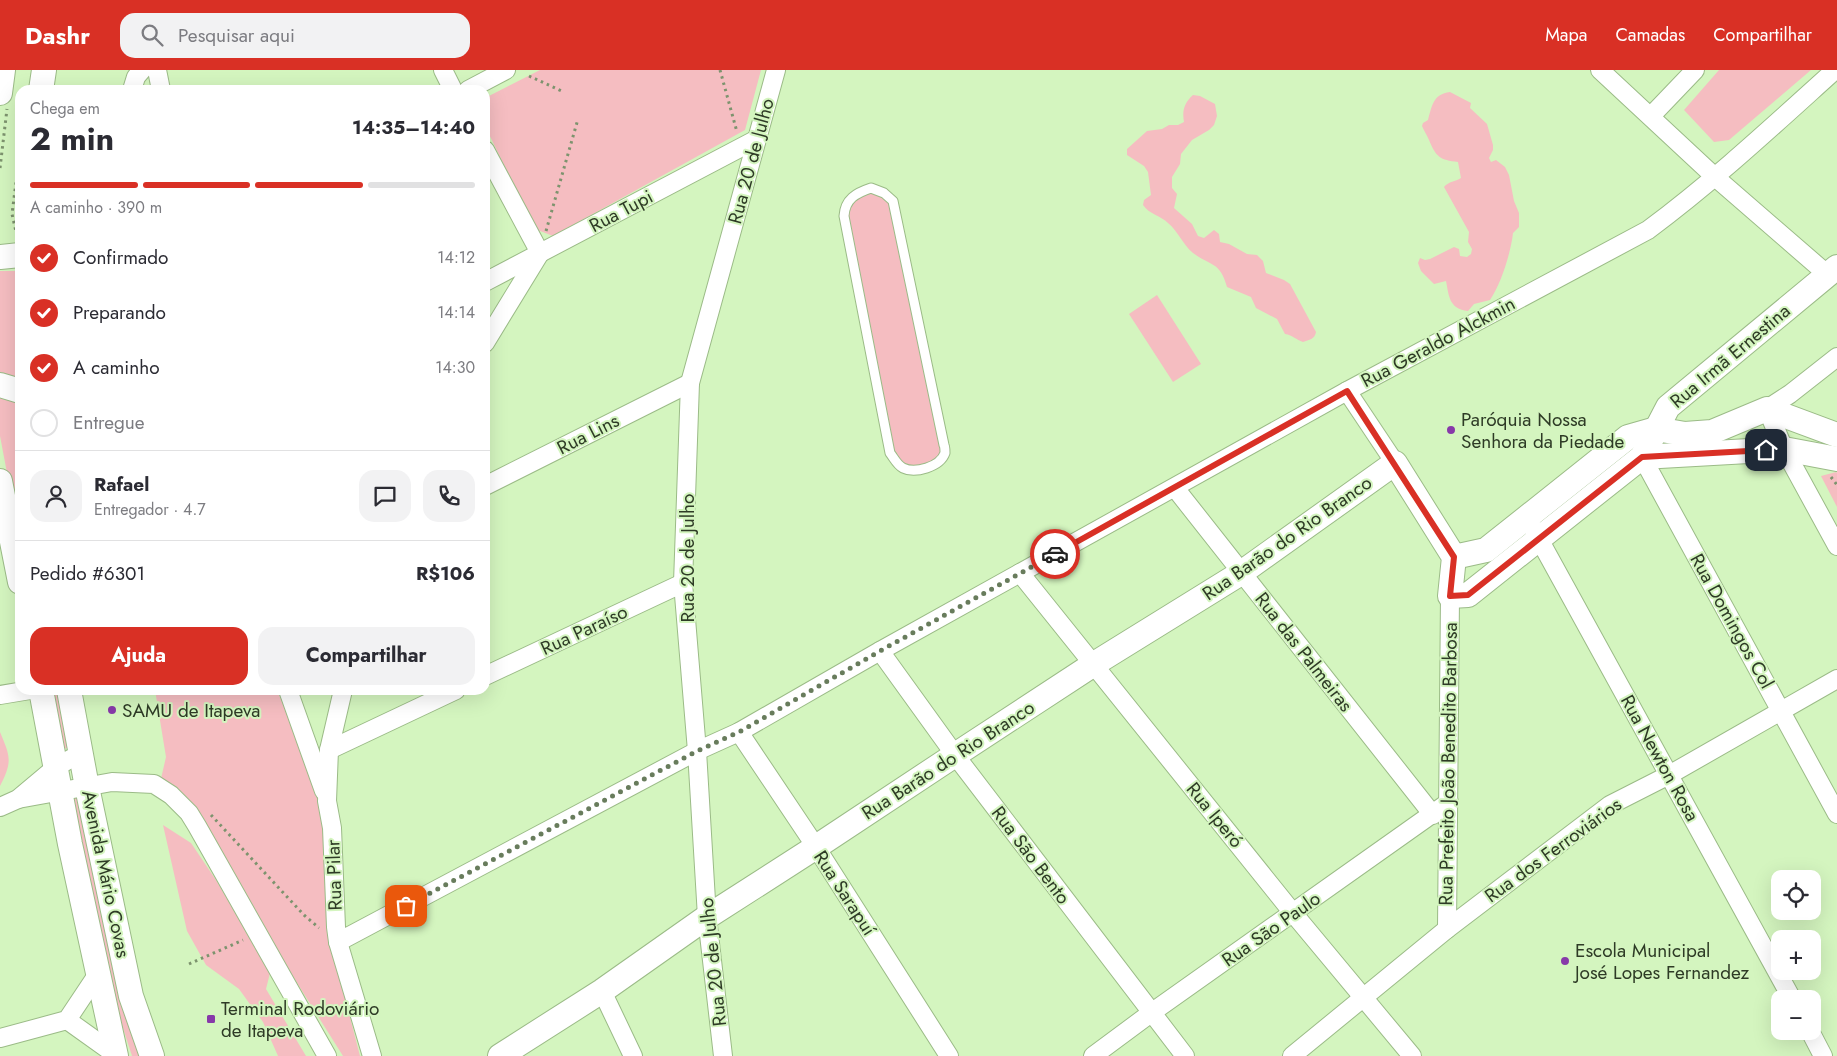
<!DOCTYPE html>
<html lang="pt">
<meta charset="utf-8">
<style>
body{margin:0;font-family:Jost,sans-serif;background:#f2f2f3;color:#2b2b33;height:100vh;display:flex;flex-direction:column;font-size:19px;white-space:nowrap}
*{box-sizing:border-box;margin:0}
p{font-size:16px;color:#7c7c81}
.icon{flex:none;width:28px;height:28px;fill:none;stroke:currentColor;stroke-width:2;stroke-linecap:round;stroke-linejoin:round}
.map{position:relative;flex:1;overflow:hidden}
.side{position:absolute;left:15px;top:15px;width:475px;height:610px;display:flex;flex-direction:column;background:#fff;border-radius:15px;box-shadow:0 5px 20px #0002}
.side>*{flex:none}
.fabs{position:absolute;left:1771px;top:800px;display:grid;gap:10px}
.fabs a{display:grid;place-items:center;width:50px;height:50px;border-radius:10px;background:#fff;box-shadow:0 5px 20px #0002;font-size:25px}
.pin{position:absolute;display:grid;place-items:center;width:42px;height:42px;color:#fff;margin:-21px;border-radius:10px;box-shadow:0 2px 8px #0006}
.courier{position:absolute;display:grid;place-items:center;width:50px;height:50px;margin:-25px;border:4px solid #d93025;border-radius:50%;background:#fff;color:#222;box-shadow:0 1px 6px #0007}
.headline em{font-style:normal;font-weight:700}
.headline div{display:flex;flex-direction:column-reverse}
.headline{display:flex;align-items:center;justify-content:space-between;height:85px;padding:0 15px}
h1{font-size:32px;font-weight:700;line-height:38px}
.bar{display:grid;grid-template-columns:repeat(4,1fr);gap:8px 5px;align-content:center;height:60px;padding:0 15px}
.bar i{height:6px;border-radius:4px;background:#e1e1e2}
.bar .active{background:#d93025}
.bar p{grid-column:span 4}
.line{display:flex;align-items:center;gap:12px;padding:0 15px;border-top:1px solid #e1e1e2}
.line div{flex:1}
.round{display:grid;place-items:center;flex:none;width:52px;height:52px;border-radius:15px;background:#f2f2f3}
ol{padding:0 15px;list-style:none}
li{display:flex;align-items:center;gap:15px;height:55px}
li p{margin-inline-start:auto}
li .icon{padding:5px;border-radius:50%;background:#d93025;color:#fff;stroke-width:4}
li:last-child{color:#7c7c81}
li i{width:28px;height:28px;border:2px solid #e1e1e2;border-radius:50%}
.button{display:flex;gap:10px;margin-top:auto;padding:10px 15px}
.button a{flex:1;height:58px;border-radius:15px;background:#d93025;color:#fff;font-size:20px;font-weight:700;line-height:58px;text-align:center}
.button a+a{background:#f2f2f3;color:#2b2b33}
header{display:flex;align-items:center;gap:30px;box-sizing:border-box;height:70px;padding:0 25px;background:#d93025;color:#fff}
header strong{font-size:24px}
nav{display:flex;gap:28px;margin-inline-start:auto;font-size:18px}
.search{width:350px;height:45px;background:#f2f2f3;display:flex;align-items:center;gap:12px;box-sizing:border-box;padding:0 18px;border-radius:15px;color:#7c7c81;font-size:19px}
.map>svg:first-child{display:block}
.green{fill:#f5bdc1}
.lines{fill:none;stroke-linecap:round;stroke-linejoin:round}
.lane-casing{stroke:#9bbb87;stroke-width:11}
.street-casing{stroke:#9bbb87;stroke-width:20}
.secondary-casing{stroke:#9bbb87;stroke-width:26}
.path{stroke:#7d936e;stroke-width:3;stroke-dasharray:2.5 4;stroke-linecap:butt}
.lane{stroke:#fff;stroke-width:9}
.street{stroke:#fff;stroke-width:18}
.secondary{stroke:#fff;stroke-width:24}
.done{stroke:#687c5c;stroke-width:5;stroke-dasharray:0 9}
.route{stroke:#d93025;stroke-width:6}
.poi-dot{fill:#8739a9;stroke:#d4f5bf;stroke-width:2}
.labels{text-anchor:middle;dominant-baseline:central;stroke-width:4;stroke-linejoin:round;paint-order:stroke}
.street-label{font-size:19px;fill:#2e3b26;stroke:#d4f5bf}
.poi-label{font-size:19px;fill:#2e3b26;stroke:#d4f5bf;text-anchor:start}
</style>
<header>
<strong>Dashr</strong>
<div class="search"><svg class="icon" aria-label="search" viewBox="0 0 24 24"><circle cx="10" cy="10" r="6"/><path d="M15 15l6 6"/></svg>Pesquisar aqui</div>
<nav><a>Mapa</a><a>Camadas</a><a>Compartilhar</a></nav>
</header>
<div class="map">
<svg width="1837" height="986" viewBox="0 0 1837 986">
<rect width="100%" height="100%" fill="#d4f5bf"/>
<g class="green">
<path d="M540,0H761L745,60L553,166L535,159L485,56V28Z"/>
<path d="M1719,0H1811L1729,70L1714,72L1684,40Z"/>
<path d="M1450,22L1471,33L1470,38L1487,54L1493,75V80L1489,88L1491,92L1496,90L1505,97L1509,105L1514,131L1519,143V157L1513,163C1511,182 1501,214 1490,230L1474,234L1468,241C1449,239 1449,226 1446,211L1434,214L1421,201L1418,193L1420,188L1425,190L1430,189L1454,177L1459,179L1460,186L1467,187L1471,184L1472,179L1468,172L1469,162L1444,117C1449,111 1455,112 1461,108L1458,92C1440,90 1436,87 1429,70C1427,65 1424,61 1422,56L1423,53L1428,50C1432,36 1433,24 1450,22Z"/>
<path d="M1193,25L1200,26L1215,34L1217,46L1214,55L1209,60L1192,70L1181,84L1180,94L1172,107V118L1177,124L1174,138L1192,154L1198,166L1204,168L1214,160L1219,164L1220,172L1229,174L1247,184L1257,185L1263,191L1266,203L1284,210L1290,214L1316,262C1315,269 1309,270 1303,272C1296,270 1293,265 1285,264L1277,249L1256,238L1251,227L1227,217C1220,191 1210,196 1193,183C1183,175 1178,161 1168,153C1161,146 1149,144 1143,135L1144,130L1151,125L1148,102L1144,96L1127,85V79L1147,61L1162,59L1169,55H1178L1184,52C1182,41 1184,33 1193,25Z"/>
<path d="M871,120L892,132L943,382L927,396L905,397L892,382L847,137L851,130Z"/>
<path d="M0,201H17L20,204V311L0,305Z"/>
<path d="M1157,225L1201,294L1173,312L1129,244Z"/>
<path d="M0,328L5,330L20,331V471L0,366Z"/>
<path d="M1836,402L1837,403V437L1821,406Z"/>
<path d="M50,620H58L69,677L62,680Z"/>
<path d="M155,620H277L323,731L329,866L360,986H343L187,738L160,713L166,687Z"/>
<path d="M0,662C10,686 13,691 0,716Z"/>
<path d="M77,721L140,986H132L122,955L70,722Z"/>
<path d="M163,755L191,773L216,810L257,880L271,899L266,919L306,986H278L263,952L239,919L206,895L187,861Z"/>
</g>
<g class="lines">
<defs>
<path id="lane" d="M871,118L884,123L893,131L944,375C945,376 945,382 945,383C940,397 915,404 903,398C897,395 894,388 890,383L844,146C845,129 856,123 871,118Z"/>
<g id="street">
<path d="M157,0L161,20"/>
<path d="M443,0L453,20"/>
<path d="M1600,0L1715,107L1828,205"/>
<path d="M132,20L136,7L142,0"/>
<path d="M468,20L506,0"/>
<path d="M1651,46L1695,0"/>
<path d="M485,80L540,183L485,273"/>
<path d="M485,212L757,69"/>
<path d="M1837,287L1790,324L1767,339L1784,379L1837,476"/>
<path d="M1347,321L1395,393"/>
<path d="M1642,387L1837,744"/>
<path d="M485,416L690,313"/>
<path d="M1175,418L1433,745"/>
<path d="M1533,458L1792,929"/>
<path d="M1020,503L1293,843L1412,986"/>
<path d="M880,581L955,685L1185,986"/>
<path d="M485,606L683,513"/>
<path d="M288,620L324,721"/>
<path d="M343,620L329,680L327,731L332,758L336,857L338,872L372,986"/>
<path d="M0,625L30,620"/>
<path d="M739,662L816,777L949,986"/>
<path d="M329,680L456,620"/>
<path d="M18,729L112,712L154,714L171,725L189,743L197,756L327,986"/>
<path d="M0,737L18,729L56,697L81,683"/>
<path d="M1447,859L1450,526"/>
<path d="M338,872L697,681L739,662L880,581L1347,321L1648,160C1714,111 1774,55 1835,0"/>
<path d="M602,921L633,986"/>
<path d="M67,950L116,985"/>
<path d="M1810,961L1823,986"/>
<path d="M0,968L67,950L99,902"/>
<path d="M723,986L707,847L697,681L683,513L690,313L776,0"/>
<path d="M1093,986L1151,943L1449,732"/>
<path d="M1292,986L1447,859L1610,735L1669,705L1837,609"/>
</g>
<g id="secondary">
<path d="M41,20L44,0"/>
<path d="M0,23L3,0"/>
<path d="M0,187L20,185"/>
<path d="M0,315L20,321"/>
<path d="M1642,387L1784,379L1837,389"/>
<path d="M0,411L20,512"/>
<path d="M1454,487L1486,480L1628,367L1656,359L1685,364L1712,362L1767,339L1837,365"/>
<path d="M41,620L70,774L116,986"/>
<path d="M69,620L87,717L131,926L152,986"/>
<path d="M500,986L602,921L707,847L816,777L955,685L1094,594L1241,503L1395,393L1454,487L1450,526L1468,525L1642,387L1668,337L1837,197"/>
</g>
</defs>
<use href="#lane" class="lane-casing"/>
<use href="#street" class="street-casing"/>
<use href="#secondary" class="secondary-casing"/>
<g class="path">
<path d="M720,0L737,62"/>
<path d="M529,6L564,22"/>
<path d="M0,98L7,39"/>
<path d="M546,161L578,49"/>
<path d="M17,166L12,144L20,81"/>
<path d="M1831,407L1837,415"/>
<path d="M211,745L304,845L319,858"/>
<path d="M189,894L243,870"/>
</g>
<use href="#lane" class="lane"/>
<use href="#street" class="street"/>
<use href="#secondary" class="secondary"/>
</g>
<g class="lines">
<path class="done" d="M406,836L697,681L739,662L880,581L1055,484"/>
<path class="route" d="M1055,484L1347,321L1454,487L1450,526L1468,525L1642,387L1766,380"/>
</g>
<g class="poi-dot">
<circle cx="1451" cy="360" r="5"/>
<circle cx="112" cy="640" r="5"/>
<circle cx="1565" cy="891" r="5"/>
<rect x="206" y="944" width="10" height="10" rx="2.5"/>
</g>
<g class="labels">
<g class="street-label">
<text transform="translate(751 91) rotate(-75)">Rua 20 de Julho</text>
<text transform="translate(621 141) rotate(-28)">Rua Tupi</text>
<text transform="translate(1438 272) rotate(-28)">Rua Geraldo Alckmin</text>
<text transform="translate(1730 286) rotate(-40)">Rua Irmã Ernestina</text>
<text transform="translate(588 364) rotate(-27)">Rua Lins</text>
<text transform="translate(1287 468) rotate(-35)">Rua Barão do Rio Branco</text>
<text transform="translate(687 488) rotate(-90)">Rua 20 de Julho</text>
<text transform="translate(1732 551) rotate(61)">Rua Domingos Col</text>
<text transform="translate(584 560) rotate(-25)">Rua Paraíso</text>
<text transform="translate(1304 582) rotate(52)">Rua das Palmeiras</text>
<text transform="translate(1660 688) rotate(61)">Rua Newton Rosa</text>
<text transform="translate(948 690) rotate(-33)">Rua Barão do Rio Branco</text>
<text transform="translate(1448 694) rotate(-89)">Rua Prefeito João Benedito Barbosa</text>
<text transform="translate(1215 745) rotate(51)">Rua Iperó</text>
<text transform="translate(1553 780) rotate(-36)">Rua dos Ferroviários</text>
<text transform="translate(1031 785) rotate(53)">Rua São Bento</text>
<text transform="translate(106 804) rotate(78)">Avenida Mário Covas</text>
<text transform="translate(334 805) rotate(-92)">Rua Pilar</text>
<text transform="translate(845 823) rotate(57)">Rua Sarapuí</text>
<text transform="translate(1271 859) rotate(-35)">Rua São Paulo</text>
<text transform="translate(713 892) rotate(-96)">Rua 20 de Julho</text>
</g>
<g class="poi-label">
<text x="1461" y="349">Paróquia Nossa<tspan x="1461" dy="22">Senhora da Piedade</tspan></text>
<text x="122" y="640">SAMU de Itapeva</text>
<text x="1575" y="880">Escola Municipal<tspan x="1575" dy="22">José Lopes Fernandez</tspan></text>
<text x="221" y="938">Terminal Rodoviário<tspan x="221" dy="22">de Itapeva</tspan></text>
</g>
</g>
</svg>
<div class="fabs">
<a><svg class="icon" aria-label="locate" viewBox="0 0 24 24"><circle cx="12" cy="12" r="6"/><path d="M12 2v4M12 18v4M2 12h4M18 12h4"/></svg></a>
<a>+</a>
<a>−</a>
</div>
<div class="pin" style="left:406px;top:836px;background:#ea580c"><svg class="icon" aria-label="bag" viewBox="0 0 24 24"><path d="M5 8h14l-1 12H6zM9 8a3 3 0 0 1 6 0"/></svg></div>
<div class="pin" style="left:1766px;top:380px;background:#1f2937"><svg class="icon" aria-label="home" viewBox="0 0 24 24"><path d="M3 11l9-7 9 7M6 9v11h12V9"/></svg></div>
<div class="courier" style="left:1055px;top:484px"><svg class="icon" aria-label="car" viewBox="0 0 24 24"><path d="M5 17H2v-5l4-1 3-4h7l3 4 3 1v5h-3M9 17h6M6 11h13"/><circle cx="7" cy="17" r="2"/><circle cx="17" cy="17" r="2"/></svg></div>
<section class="side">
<div class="headline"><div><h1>2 min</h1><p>Chega em</p></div><em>14:35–14:40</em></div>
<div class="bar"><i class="active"></i><i class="active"></i><i class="active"></i><i></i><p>A caminho · 390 m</p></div>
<ol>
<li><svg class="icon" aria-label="check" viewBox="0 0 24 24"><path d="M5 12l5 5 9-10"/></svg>Confirmado<p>14:12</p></li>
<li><svg class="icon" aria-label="check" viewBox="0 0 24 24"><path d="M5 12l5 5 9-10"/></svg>Preparando<p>14:14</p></li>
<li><svg class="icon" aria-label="check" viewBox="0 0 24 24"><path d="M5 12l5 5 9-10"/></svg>A caminho<p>14:30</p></li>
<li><i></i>Entregue</li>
</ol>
<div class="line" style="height:90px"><a class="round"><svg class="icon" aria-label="person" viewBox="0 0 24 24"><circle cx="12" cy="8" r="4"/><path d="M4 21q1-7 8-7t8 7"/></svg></a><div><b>Rafael</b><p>Entregador · 4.7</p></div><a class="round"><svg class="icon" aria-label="chat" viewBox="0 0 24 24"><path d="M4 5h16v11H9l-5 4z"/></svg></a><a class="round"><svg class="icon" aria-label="phone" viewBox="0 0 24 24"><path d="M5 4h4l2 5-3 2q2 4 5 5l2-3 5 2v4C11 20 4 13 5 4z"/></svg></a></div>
<div class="line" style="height:65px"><div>Pedido #6301</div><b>R$106</b></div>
<div class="button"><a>Ajuda</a><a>Compartilhar</a></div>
</section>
</div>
